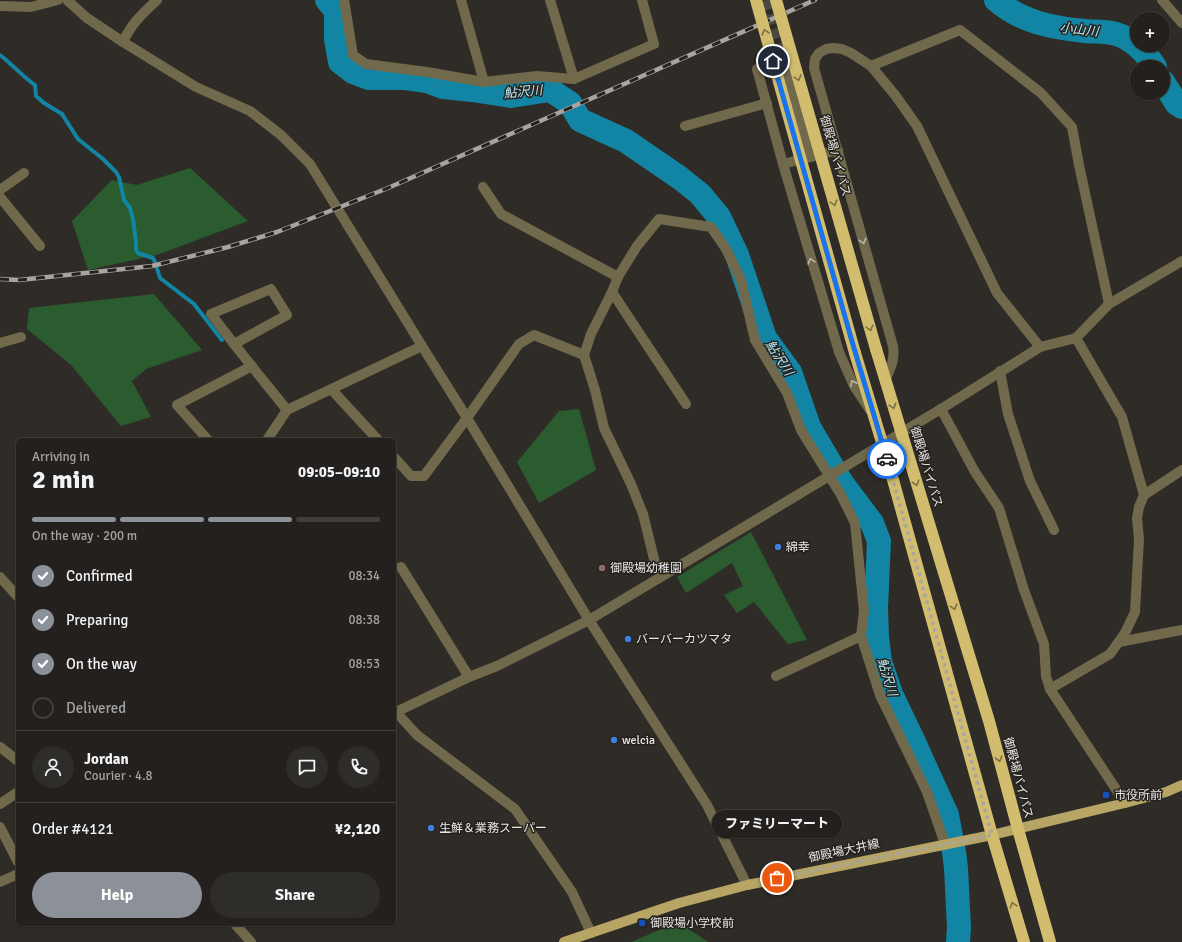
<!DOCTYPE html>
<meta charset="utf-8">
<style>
body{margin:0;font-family:Signika,"Noto Sans JP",sans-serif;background:#2f2d2a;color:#f1f3f6;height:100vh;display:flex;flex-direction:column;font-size:15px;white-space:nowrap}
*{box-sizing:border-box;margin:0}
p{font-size:13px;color:#a3a3a4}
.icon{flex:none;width:22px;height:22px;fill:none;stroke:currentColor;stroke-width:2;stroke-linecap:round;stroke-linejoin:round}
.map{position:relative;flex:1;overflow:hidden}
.drawer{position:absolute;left:16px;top:438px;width:380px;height:488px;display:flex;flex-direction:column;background:#23201d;border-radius:6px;box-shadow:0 1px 3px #0004,0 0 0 1px #403e3b}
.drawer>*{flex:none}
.buttons{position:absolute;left:1130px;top:12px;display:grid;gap:8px}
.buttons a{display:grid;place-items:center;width:40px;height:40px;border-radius:50%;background:#23201d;box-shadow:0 1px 3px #0004,0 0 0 1px #403e3b;font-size:20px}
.pin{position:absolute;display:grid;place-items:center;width:34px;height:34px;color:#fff;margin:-17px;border:2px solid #fff;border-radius:50%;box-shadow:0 1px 4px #0007}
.courier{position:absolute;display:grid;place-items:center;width:40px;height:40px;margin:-20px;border:3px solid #1a73e8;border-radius:50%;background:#fff;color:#222;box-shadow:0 1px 5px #0007}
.bubble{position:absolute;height:28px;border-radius:14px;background:#23201d;box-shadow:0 1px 3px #0004,0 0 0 1px #403e3b;font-size:13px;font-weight:800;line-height:28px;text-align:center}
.head em{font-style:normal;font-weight:800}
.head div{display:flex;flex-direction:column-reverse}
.head{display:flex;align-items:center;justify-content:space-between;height:68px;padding:0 16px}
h1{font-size:26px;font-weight:800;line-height:30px}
.bar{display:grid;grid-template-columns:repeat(4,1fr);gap:6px 4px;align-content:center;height:48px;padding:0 16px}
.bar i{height:5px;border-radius:3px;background:#403e3b}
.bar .selected{background:#8c9099}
.bar p{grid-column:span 4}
.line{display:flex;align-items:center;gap:10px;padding:0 16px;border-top:1px solid #403e3b}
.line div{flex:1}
.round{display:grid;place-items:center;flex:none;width:42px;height:42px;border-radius:21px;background:#2f2d2a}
ol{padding:0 16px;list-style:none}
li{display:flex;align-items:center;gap:12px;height:44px}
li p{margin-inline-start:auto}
li .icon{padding:4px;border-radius:50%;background:#8c9099;color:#fff;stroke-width:4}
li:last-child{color:#a3a3a4}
li i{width:22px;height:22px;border:2px solid #403e3b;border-radius:50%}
.cta{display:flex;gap:8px;margin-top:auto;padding:8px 16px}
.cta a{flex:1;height:46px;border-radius:24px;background:#8c9099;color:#fff;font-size:16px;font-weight:800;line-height:46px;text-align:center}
.cta a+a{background:#2f2d2a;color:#f1f3f6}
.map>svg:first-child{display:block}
.green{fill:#2a5c2f}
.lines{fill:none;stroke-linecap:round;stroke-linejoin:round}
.stream{stroke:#1185a3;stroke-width:4}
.river{stroke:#1185a3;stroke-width:24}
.minor-tunnel{stroke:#4b4743;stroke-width:10;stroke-dasharray:10 5;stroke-linecap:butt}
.minor{stroke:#71694b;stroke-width:10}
.major{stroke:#b7a565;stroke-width:10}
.highway{stroke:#d2bd6e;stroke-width:12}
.rail-casing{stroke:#a8a5a1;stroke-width:4.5}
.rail{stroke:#25221e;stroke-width:3;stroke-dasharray:9;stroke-linecap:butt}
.highway-bridge{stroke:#d2bd6e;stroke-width:12}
.oneway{stroke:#7c7046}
.oneway2{stroke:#b9b5a7}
.done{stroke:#a8a5a2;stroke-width:4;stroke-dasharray:0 7.2}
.route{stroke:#1a73e8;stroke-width:5}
.shop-dot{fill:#3f7fe0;stroke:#25221e;stroke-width:1.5}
.education-dot{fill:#8d6e63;stroke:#25221e;stroke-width:1.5}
.transit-dot{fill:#1a4fb4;stroke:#25221e;stroke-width:1.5}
.labels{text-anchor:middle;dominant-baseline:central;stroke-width:3;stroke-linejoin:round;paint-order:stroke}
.street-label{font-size:12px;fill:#e9e7e4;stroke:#25221e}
.poi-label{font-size:12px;fill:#e9e7e4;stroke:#25221e;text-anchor:start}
.water-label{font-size:13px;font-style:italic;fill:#b8e6f7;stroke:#25221e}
</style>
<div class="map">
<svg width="1182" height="942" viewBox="0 0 1182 942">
<rect width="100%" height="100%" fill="#2f2b27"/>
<g class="green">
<path d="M190,168L248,221L157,255L88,270L72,221L112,180L137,185Z"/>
<path d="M154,294L202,350L146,369L132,381L151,417L121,426L71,365L27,329L29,308Z"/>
<path d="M579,409L596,470L539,503L517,462L559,411Z"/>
<path d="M751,532L807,640L788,644L754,602L737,613L724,595L743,586L732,563L686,593L677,577Z"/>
<path d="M678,922L708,942H631Z"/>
</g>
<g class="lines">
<path class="stream" d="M0,55C12,64 22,76 35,85L36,96L44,103L62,114L78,139L103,159L116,172L119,177L124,200L130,208L133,219L136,242V250L138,253L153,258L155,262L160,278L194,304L222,340"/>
<g class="river">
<path d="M327,0L336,11V39L340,62L353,72L369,78H405L427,81L443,87L472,90L511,96L550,90L570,103L580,120L626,141L680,178L700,194L719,217L737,255L765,338L790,372L809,427L842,483L872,523L879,541L876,608L877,637L880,662L891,694L913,740L947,815L954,852L956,868L959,928L958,942"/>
<path d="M996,0C1021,22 1053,28 1085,31C1094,32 1107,31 1116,34C1133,39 1146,53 1155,67"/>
<path d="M1163,82L1177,104L1182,107"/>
</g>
<path class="minor-tunnel" d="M766,0L787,73"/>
<g class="minor">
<path d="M67,0L87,18L123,42L196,87L250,111L281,135L310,164L422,346L467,418L589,620L707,805L747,885"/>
<path d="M344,0L353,55L366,64L427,72L484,82L537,76L574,79L654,44L642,0"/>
<path d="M461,0L484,82"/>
<path d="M550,0L574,79"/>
<path d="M1162,0L1182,23"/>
<path d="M0,6L31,7L58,0"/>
<path d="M123,42C131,24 143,13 157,0"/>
<path d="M871,66L960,30L1041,93L1072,127L1079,165L1109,304"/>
<path d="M757,69L783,164L838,150"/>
<path d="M787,73L811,157"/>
<path d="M685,126L767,103"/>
<path d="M783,164L839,352L854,386L870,410"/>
<path d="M483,187L501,214L618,277"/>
<path d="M0,190L24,173"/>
<path d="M0,197L40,246"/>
<path d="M612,292L686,404"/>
<path d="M1076,338L1122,417L1144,495"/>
<path d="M0,343L21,337"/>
<path d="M234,344L211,314L271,289L287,315L234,344L287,410"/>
<path d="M1000,371L1008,414L1030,481L1054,530"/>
<path d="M885,380C891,368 895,359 893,346L814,68L815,59L819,53L826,49L834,48L842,49L851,53L871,66L895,95L917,126L997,293L1040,347"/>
<path d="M332,390L378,440"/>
<path d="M941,409L975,472L999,508L1024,590L1044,644L1046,676L1050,689L1125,803"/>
<path d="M208,440L177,405L252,366"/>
<path d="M267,440L287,410L422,346"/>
<path d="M394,457L411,476H424L467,418L519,344L534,335L584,355"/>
<path d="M401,567L469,677"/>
<path d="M662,576L655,563L643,514L631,484L604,428L595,390L584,355L591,334L612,292L618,277L637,246L659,219L711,227L726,249L741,280L755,340L787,393L801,430L840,493L855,523L864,611L861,636L880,695L927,792L945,844"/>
<path d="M0,577L18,597"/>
<path d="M1119,642L1182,630"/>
<path d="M776,676L861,636"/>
<path d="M1050,689L1110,654L1125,633L1135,612L1139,539L1137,518L1139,507L1144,495L1182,470"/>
<path d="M396,712L417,735L515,809L572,892L591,933"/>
<path d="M394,713L469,677L497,666L589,620L941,409L1040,347L1076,338L1109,304L1182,261"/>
<path d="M0,747L18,761"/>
<path d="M0,804L18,792"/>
<path d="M0,827L18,862"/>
<path d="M0,882L18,874"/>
<path d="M235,924L251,942"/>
</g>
<path class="major" d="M564,942L679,903L747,885L992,835L1125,803L1166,792L1182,785"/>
<g class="highway">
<path d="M876,349L989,721L1018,829L1050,942"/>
<path d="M855,353L890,469L992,835L1024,942"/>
</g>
<defs>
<path id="rail" d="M0,279L19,280L152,266L228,247L277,232L388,188L815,0"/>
</defs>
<use href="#rail" class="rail-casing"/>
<use href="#rail" class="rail"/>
<g class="highway-bridge">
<path d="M756,0L855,353"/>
<path d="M776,0L876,349"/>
</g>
</g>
<defs><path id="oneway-chevron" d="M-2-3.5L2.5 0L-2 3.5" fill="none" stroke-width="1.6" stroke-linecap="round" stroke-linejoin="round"/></defs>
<g class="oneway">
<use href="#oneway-chevron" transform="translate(765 32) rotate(-106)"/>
<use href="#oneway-chevron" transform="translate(798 78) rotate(74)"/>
<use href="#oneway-chevron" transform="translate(834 203) rotate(74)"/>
<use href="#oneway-chevron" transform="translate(870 328) rotate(74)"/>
<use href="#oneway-chevron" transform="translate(893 406) rotate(73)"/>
<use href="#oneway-chevron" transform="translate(916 483) rotate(73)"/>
<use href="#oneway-chevron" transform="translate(954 607) rotate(73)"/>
<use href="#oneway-chevron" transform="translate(999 759) rotate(75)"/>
<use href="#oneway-chevron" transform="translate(1013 905) rotate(-107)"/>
</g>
<g class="oneway2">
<use href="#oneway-chevron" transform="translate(863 241) rotate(74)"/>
<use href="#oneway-chevron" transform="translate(811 261) rotate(-106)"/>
<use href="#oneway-chevron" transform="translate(853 383) rotate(-117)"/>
</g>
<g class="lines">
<path class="done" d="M777,878L992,835L887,459"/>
<path class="route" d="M773,61L851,338L887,459"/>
</g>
<g class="shop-dot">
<circle cx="778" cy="547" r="4"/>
<circle cx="628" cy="639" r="4"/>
<circle cx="614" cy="740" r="4"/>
<circle cx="431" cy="828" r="4"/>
</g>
<circle class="education-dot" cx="602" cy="568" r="4"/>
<g class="transit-dot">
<rect x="1102" y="791" width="8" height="8" rx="2"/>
<rect x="638" y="919" width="8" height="8" rx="2"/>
</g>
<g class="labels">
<g class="street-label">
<text transform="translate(835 156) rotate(74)">御殿場バイパス</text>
<text transform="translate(926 467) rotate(73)">御殿場バイパス</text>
<text transform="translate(1018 778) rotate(75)">御殿場バイパス</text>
<text transform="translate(844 851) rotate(-12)">御殿場大井線</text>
</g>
<g class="poi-label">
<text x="786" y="547">綿幸</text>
<text x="610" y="568">御殿場幼稚園</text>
<text x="636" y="639">バーバーカツマタ</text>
<text x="622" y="740">welcia</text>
<text x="1114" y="795">市役所前</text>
<text x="439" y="828">生鮮＆業務スーパー</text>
<text x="650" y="923">御殿場小学校前</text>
</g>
<g class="water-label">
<text transform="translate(1079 30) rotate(6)">小山川</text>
<text transform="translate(523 92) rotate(-5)">鮎沢川</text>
<text transform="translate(779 358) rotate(57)">鮎沢川</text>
<text transform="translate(887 677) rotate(73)">鮎沢川</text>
</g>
</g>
</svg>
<div class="buttons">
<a>+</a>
<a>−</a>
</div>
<div class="pin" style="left:777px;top:878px;background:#ea580c"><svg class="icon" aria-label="bag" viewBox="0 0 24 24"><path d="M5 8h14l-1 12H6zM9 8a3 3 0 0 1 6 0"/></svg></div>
<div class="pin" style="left:773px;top:61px;background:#1f2937"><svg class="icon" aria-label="home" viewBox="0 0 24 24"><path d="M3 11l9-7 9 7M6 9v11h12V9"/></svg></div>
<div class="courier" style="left:887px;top:459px"><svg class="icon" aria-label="car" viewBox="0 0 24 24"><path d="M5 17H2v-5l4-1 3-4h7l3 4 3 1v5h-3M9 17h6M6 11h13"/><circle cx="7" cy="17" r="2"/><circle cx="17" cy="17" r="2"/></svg></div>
<div class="bubble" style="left:712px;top:810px;width:130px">ファミリーマート</div>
<section class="drawer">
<div class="head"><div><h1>2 min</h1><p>Arriving in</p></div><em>09:05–09:10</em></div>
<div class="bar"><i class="selected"></i><i class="selected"></i><i class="selected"></i><i></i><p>On the way · 200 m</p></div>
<ol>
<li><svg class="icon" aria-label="check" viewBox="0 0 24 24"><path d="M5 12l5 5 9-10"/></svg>Confirmed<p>08:34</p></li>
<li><svg class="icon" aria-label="check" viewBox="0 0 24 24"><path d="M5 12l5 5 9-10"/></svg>Preparing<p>08:38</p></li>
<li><svg class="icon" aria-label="check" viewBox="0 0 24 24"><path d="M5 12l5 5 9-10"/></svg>On the way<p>08:53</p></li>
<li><i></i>Delivered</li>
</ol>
<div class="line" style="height:72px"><a class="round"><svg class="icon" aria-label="person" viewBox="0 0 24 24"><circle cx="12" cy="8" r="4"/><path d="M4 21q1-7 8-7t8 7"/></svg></a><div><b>Jordan</b><p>Courier · 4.8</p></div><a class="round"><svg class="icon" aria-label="chat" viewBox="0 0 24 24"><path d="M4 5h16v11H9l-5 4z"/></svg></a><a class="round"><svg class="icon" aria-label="phone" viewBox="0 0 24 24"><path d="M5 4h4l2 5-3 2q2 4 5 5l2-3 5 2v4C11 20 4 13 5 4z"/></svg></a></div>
<div class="line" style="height:52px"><div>Order #4121</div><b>¥2,120</b></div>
<div class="cta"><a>Help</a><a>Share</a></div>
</section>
</div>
